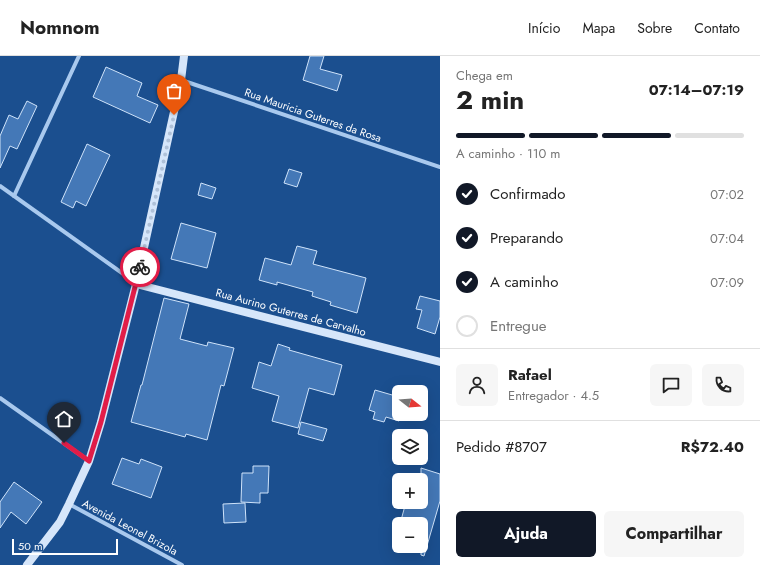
<!DOCTYPE html>
<html lang="pt">
<meta charset="utf-8">
<style>
body{margin:0;font-family:Jost,sans-serif;background:#f6f6f6;color:#222;height:100vh;display:flex;flex-direction:column;font-size:15px;white-space:nowrap}
*{box-sizing:border-box;margin:0}
p{font-size:13px;color:#767676}
.icon{flex:none;width:22px;height:22px;fill:none;stroke:currentColor;stroke-width:2;stroke-linecap:round;stroke-linejoin:round}
.map{position:relative;flex:1;overflow:hidden}
.side{display:flex;flex-direction:column;background:#fff;width:320px}
.side>*{flex:none}
.needle{width:26px;rotate:107deg}
.tools{position:absolute;left:392px;top:329px;display:grid;gap:8px}
.tools a{display:grid;place-items:center;width:36px;height:36px;border-radius:6px;background:#fff;box-shadow:0 4px 16px #0002;font-size:20px}
.scale{position:absolute;left:12px;bottom:10px;width:106px;box-sizing:border-box;padding-left:4px;border:2px solid #fff;border-top:0;font-size:11px;line-height:14px;white-space:nowrap;color:#fff;-webkit-text-stroke:3px #1b4f8f;paint-order:stroke}
.pin{position:absolute;display:grid;place-items:center;width:34px;height:34px;color:#fff;margin:-41px -17px;border-radius:50% 50% 50% 0;rotate:-45deg;box-shadow:0 0 4px #0007}
.pin .icon{rotate:45deg}
.courier{position:absolute;display:grid;place-items:center;width:40px;height:40px;margin:-20px;border:3px solid #e11d48;border-radius:50%;background:#fff;color:#222;box-shadow:0 1px 5px #0007}
.headline em{font-style:normal;font-weight:700}
.headline div{display:flex;flex-direction:column-reverse}
.headline{display:flex;align-items:center;justify-content:space-between;height:68px;padding:0 16px}
h1{font-size:26px;font-weight:700;line-height:30px}
.bar{display:grid;grid-template-columns:repeat(4,1fr);gap:6px 4px;align-content:center;height:48px;padding:0 16px}
.bar i{height:5px;border-radius:3px;background:#e0e0e0}
.bar .current{background:#111827}
.bar p{grid-column:span 4}
.line{display:flex;align-items:center;gap:10px;padding:0 16px;border-top:1px solid #e0e0e0}
.line div{flex:1}
.round{display:grid;place-items:center;flex:none;width:42px;height:42px;border-radius:6px;background:#f6f6f6}
ol{padding:0 16px;list-style:none}
li{display:flex;align-items:center;gap:12px;height:44px}
li p{margin-inline-start:auto}
li .icon{padding:4px;border-radius:50%;background:#111827;color:#fff;stroke-width:4}
li:last-child{color:#767676}
li i{width:22px;height:22px;border:2px solid #e0e0e0;border-radius:50%}
.primary-button{display:flex;gap:8px;margin-top:auto;padding:8px 16px}
.primary-button a{flex:1;height:46px;border-radius:6px;background:#111827;color:#fff;font-size:16px;font-weight:700;line-height:46px;text-align:center}
.primary-button a+a{background:#f6f6f6;color:#222}
header{display:flex;align-items:center;gap:24px;box-sizing:border-box;height:56px;padding:0 20px;background:#fff;border-bottom:1px solid #e0e0e0}
header strong{font-size:19px}
nav{display:flex;gap:22px;margin-inline-start:auto;font-size:14px}
main{display:flex;flex:1;min-height:0}
.map>svg:first-child{display:block}
.building{fill:#4478b7;stroke:#cfe3fa}
.lines{fill:none;stroke-linecap:round;stroke-linejoin:round}
.street{stroke:#a9c9ee;stroke-width:4}
.secondary{stroke:#d6e6fa;stroke-width:8}
.done{stroke:#afc1d8;stroke-width:4;stroke-dasharray:0 7.2}
.route{stroke:#e11d48;stroke-width:5}
.labels{text-anchor:middle;dominant-baseline:central;stroke-width:3;stroke-linejoin:round;paint-order:stroke}
.street-label{font-size:11px;fill:#fff;stroke:#1b4f8f}
</style>
<header>
<strong>Nomnom</strong>
<nav><a>Início</a><a>Mapa</a><a>Sobre</a><a>Contato</a></nav>
</header>
<main>
<div class="map">
<svg width="440" height="509" viewBox="0 0 440 509">
<rect width="100%" height="100%" fill="#1b4f8f"/>
<g class="building">
<path d="M310,0H324L320,13L342,19L337,35L303,24Z"/>
<path d="M106,11L142,27L137,40L158,49L150,67L93,41Z"/>
<path d="M27,45L37,50L17,93L10,90L0,112V80L9,59L18,63Z"/>
<path d="M87,88L110,99L86,150L76,145L73,152L61,146Z"/>
<path d="M289,113L302,117L297,131L284,127Z"/>
<path d="M201,127L216,132L212,143L198,139Z"/>
<path d="M181,167L216,177L207,212L171,203Z"/>
<path d="M297,190L317,195L313,208L366,222L357,257L330,249L331,246L312,240L313,236L277,226V229L259,224L265,202L291,209Z"/>
<path d="M420,240L440,245V261L435,278L417,272L422,254L416,253Z"/>
<path d="M164,242L189,248L180,283L207,290L208,286L234,292L224,330L221,329L207,384L186,378L185,381L131,366L141,329H142Z"/>
<path d="M278,288L290,292L289,294L342,309L334,339L309,332L298,372L272,365L279,340L252,332L259,306L271,310Z"/>
<path d="M375,334L399,341V365L386,361L384,366L373,363L375,356L369,354Z"/>
<path d="M301,366L327,373L323,385L298,378Z"/>
<path d="M122,402L139,408L141,403L162,411L151,442L112,428Z"/>
<path d="M253,410H269L268,437H260V447L241,446L242,417H253Z"/>
<path d="M421,412L440,418V445L424,500L421,499V468H400L406,446H421Z"/>
<path d="M14,426L42,446L26,468L11,456L0,472V446Z"/>
<path d="M245,447L246,466L224,467L223,448Z"/>
</g>
<g class="lines">
<g class="street">
<path d="M181,24L440,111"/>
<path d="M0,130L136,227"/>
<path d="M14,140L79,0"/>
<path d="M0,342L89,405"/>
<path d="M69,448L182,509"/>
</g>
<g class="secondary">
<path d="M136,228L440,306"/>
<path d="M27,509L60,466L69,448L89,405L101,366L136,228L181,24L184,0"/>
</g>
</g>
<g class="lines">
<path class="done" d="M140,211L174,59"/>
<path class="route" d="M64,387L89,405L101,366L140,211"/>
</g>
<g class="labels">
<g class="street-label">
<text transform="translate(313 59) rotate(19)">Rua Mauricia Guterres da Rosa</text>
<text transform="translate(291 256) rotate(15)">Rua Aurino Guterres de Carvalho</text>
<text transform="translate(130 471) rotate(28)">Avenida Leonel Brizola</text>
</g>
</g>
</svg>
<div class="tools">
<a><svg class="needle" viewBox="-14 -14 28 28"><path d="M0-13l5 13h-10z" fill="#e53935"/><path d="M0 13l5-13h-10z" fill="#767676"/></svg></a>
<a><svg class="icon" aria-label="layers" viewBox="0 0 24 24"><path d="M12 4l9 5-9 5-9-5zM3 14l9 5 9-5"/></svg></a>
<a>+</a>
<a>−</a>
</div>
<div class="scale">50 m</div>
<div class="pin" style="left:174px;top:59px;background:#ea580c"><svg class="icon" aria-label="bag" viewBox="0 0 24 24"><path d="M5 8h14l-1 12H6zM9 8a3 3 0 0 1 6 0"/></svg></div>
<div class="pin" style="left:64px;top:387px;background:#1f2937"><svg class="icon" aria-label="home" viewBox="0 0 24 24"><path d="M3 11l9-7 9 7M6 9v11h12V9"/></svg></div>
<div class="courier" style="left:140px;top:211px"><svg class="icon" aria-label="bike" viewBox="0 0 24 24"><circle cx="6" cy="16" r="4"/><circle cx="18" cy="16" r="4"/><path d="M6 16l4-8h5l3 8M10 8l3 8H6M13 5h3"/></svg></div>
</div>
<section class="side">
<div class="headline"><div><h1>2 min</h1><p>Chega em</p></div><em>07:14–07:19</em></div>
<div class="bar"><i class="current"></i><i class="current"></i><i class="current"></i><i></i><p>A caminho · 110 m</p></div>
<ol>
<li><svg class="icon" aria-label="check" viewBox="0 0 24 24"><path d="M5 12l5 5 9-10"/></svg>Confirmado<p>07:02</p></li>
<li><svg class="icon" aria-label="check" viewBox="0 0 24 24"><path d="M5 12l5 5 9-10"/></svg>Preparando<p>07:04</p></li>
<li><svg class="icon" aria-label="check" viewBox="0 0 24 24"><path d="M5 12l5 5 9-10"/></svg>A caminho<p>07:09</p></li>
<li><i></i>Entregue</li>
</ol>
<div class="line" style="height:72px"><a class="round"><svg class="icon" aria-label="person" viewBox="0 0 24 24"><circle cx="12" cy="8" r="4"/><path d="M4 21q1-7 8-7t8 7"/></svg></a><div><b>Rafael</b><p>Entregador · 4.5</p></div><a class="round"><svg class="icon" aria-label="chat" viewBox="0 0 24 24"><path d="M4 5h16v11H9l-5 4z"/></svg></a><a class="round"><svg class="icon" aria-label="phone" viewBox="0 0 24 24"><path d="M5 4h4l2 5-3 2q2 4 5 5l2-3 5 2v4C11 20 4 13 5 4z"/></svg></a></div>
<div class="line" style="height:52px"><div>Pedido #8707</div><b>R$72.40</b></div>
<div class="primary-button"><a>Ajuda</a><a>Compartilhar</a></div>
</section>
</main>
